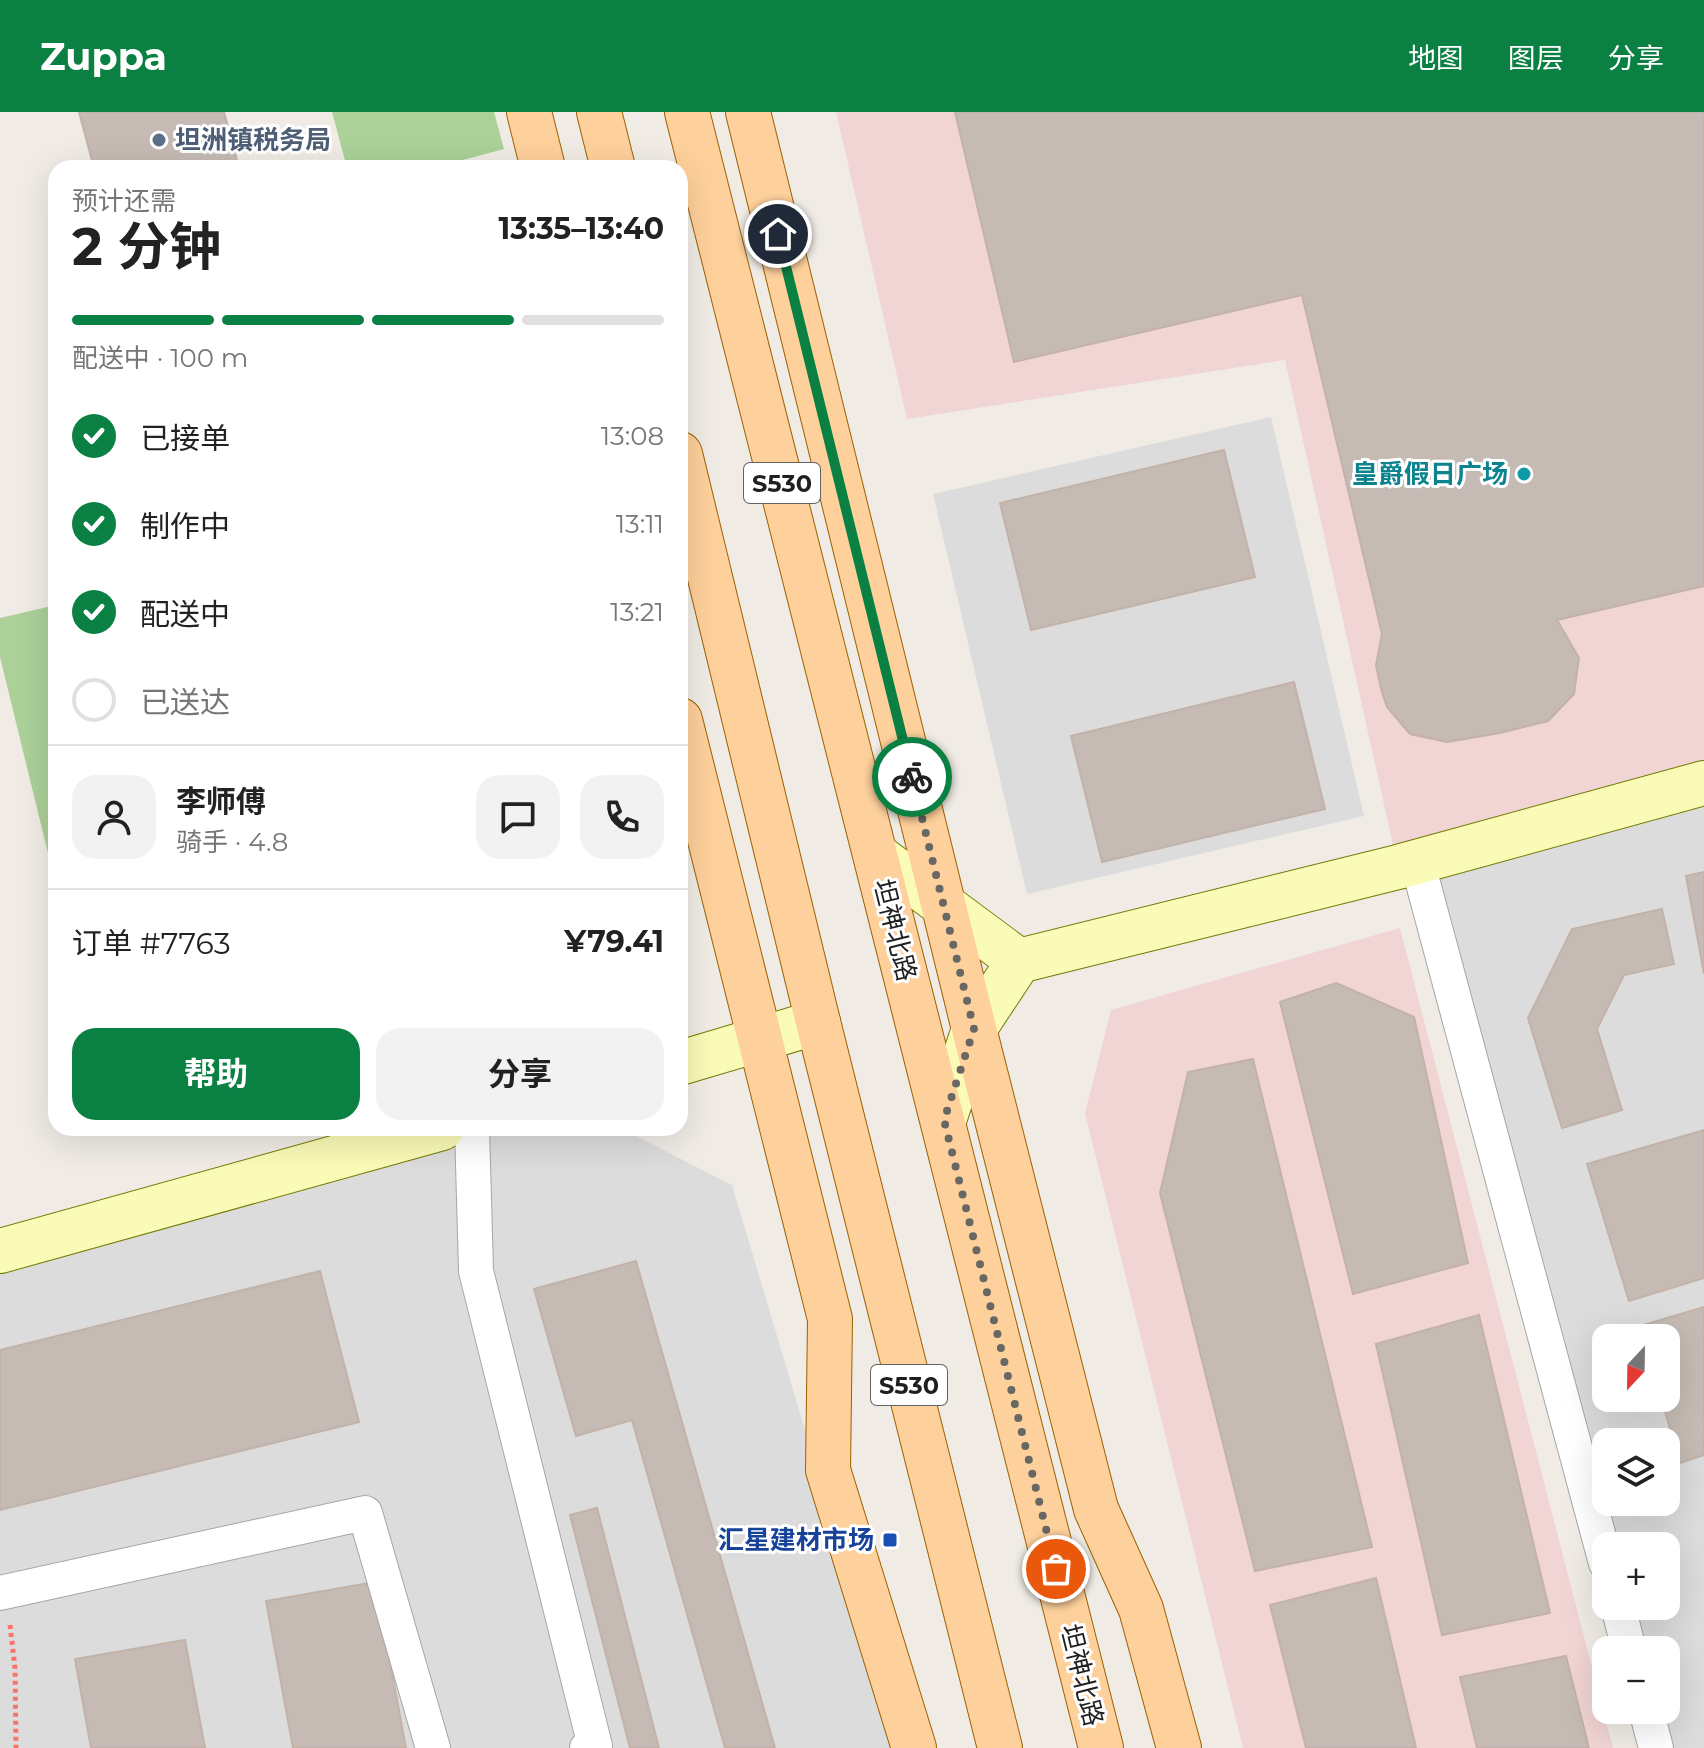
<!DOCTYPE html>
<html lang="zh">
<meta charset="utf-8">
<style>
body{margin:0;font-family:Montserrat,"Noto Sans SC",sans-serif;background:#f2f2f2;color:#222;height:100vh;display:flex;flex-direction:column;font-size:30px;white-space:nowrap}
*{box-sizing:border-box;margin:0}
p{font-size:26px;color:#767676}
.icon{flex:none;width:44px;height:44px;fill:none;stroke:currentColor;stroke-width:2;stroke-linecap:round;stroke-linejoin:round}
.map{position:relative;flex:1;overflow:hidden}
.side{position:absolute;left:48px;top:48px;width:640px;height:976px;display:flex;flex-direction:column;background:#fff;border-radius:24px;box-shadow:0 8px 32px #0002}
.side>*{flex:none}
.needle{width:52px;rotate:202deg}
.controls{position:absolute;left:1592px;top:1212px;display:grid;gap:16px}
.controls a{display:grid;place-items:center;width:88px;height:88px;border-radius:16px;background:#fff;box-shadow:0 8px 32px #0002;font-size:40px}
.pin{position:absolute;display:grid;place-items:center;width:68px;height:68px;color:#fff;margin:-34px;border:4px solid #fff;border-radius:50%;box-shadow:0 2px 8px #0007}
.courier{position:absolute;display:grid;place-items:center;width:80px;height:80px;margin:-40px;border:6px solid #0b8043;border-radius:50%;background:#fff;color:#222;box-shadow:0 2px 10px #0007}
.headline em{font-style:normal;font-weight:700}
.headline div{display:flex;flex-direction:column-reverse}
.headline{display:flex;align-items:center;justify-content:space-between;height:136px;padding:0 24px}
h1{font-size:52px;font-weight:700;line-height:60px}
.bar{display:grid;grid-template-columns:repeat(4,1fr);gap:12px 8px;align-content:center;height:96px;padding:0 24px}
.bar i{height:10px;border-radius:6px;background:#e0e0e0}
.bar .selected{background:#0b8043}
.bar p{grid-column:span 4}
.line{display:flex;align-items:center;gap:20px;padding:0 24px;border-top:2px solid #e0e0e0}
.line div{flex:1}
.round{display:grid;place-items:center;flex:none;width:84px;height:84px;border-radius:24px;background:#f2f2f2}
ol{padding:0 24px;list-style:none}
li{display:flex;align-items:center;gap:24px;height:88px}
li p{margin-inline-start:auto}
li .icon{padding:8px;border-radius:50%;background:#0b8043;color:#fff;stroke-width:4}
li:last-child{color:#767676}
li i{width:44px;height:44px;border:4px solid #e0e0e0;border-radius:50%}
.primary-button{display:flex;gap:16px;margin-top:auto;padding:16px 24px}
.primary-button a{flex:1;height:92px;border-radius:24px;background:#0b8043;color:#fff;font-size:32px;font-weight:700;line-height:92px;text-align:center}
.primary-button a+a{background:#f2f2f2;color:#222}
header{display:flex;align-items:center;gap:48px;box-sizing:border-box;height:112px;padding:0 40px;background:#0b8043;color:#fff}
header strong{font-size:38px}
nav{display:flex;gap:44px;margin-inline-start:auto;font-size:28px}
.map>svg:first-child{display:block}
.residential{fill:#dddcdc;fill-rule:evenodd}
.commercial{fill:#f1d4d4}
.forest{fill:#abd098}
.building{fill:#c5bbb4;stroke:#c2b2a7;stroke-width:2}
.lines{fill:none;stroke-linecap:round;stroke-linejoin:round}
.street-casing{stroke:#a6a6a6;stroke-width:36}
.secondary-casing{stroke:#717a02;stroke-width:46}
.primary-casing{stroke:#9a6100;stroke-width:46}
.path{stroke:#fd7268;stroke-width:5;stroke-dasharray:4 4;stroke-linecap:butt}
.street{stroke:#fff;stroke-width:34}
.secondary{stroke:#fafbb7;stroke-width:44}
.primary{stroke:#fed09b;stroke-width:44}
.done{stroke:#686764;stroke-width:8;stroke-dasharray:0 14.4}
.route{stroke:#0b8043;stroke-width:10}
.service-dot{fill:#5c6f8a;stroke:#fff;stroke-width:3}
.culture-dot{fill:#0f9aa8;stroke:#fff;stroke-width:3}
.transit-dot{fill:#1a4fb4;stroke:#fff;stroke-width:3}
.labels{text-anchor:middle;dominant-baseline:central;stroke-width:6;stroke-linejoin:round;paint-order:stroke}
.shield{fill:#fff;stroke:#626262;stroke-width:2}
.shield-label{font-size:24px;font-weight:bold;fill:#1f1f1f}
.service-label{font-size:26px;font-weight:bold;fill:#4e5e75;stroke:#fff;text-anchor:start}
.culture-label{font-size:26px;font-weight:bold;fill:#0d838f;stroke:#fff;text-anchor:end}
.street-label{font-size:26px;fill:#1f1f1f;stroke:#fff}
.transit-label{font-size:26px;font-weight:bold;fill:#164399;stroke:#fff;text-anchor:end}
</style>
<header>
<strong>Zuppa</strong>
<nav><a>地图</a><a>图层</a><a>分享</a></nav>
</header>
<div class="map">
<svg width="1704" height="1636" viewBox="0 0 1704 1636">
<rect width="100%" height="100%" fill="#f0ece5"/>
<g class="residential">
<path d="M1271,305L1364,704L1027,782L933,382Z"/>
<path d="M1704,671V1636H1656L1646,1598H1666V1538H1629L1618,1494H1666V1434H1606L1417,749ZM1606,1226H1666V1286H1606ZM1606,1330H1666V1390H1606Z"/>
<path d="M444,1016H620L732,1073L900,1636H0V1140Z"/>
</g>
<g class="commercial">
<path d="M836,0H1704V671L1398,755L1285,248L907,307Z"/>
<path d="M1400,816L1613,1636H1243L1085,1001L1111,898Z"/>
</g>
<g class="forest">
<path d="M332,0H494L504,37L433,56H347Z"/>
<path d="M56,493V774L0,545V506Z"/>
</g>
<g class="building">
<path d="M79,0H224L239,56H94Z"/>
<path d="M955,0H1704V474L1557,508L1579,546L1574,582L1548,609L1500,621L1447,630L1410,622L1387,595L1381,577L1376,553L1382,522L1302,183L1014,250Z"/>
<path d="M1224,338L1255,465L1031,518L1000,391Z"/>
<path d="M1294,570L1325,697L1102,750L1071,624Z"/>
<path d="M1704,760V862L1686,764Z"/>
<path d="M1662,797L1674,852L1624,863L1597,917L1622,998L1562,1016L1528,906L1572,817Z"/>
<path d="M1336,871L1414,905L1468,1151L1353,1182L1280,890Z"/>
<path d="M1253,947L1372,1435L1255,1459L1160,1081L1188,960Z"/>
<path d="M1704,1018V1166L1629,1189L1587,1052Z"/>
<path d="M636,1149L775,1636H725L632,1308L576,1324L534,1177Z"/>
<path d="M320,1159L359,1310L0,1398V1238Z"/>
<path d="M1704,1195V1343L1680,1351L1661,1286H1666V1226H1643L1640,1214Z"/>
<path d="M1479,1203L1550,1501L1442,1523L1376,1232Z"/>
<path d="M597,1396L659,1636H630L570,1403Z"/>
<path d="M1376,1466L1416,1636H1306L1270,1493Z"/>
<path d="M375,1470L406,1636H293L266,1489Z"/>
<path d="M185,1528L205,1636H91L75,1547Z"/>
<path d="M1566,1544L1589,1636H1477L1460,1565Z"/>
</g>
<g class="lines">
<defs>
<g id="street">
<path d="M1417,749L1606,1451"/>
<path d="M472,1016L476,1159L595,1634L587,1636"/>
<path d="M0,1481L365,1401L433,1636"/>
<path d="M1618,1494L1629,1538"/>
<path d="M1646,1598L1656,1636"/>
</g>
<g id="secondary">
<path d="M876,743L1019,849"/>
<path d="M680,951L818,910"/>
<path d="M944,1008L974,917L1019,849L1398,755L1704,671"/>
<path d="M0,1139L442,1016"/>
</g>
<g id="primary">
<path d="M529,0L543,56"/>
<path d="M599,0L613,56"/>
<path d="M687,0L1101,1636"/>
<path d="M748,0L974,917L1096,1397L1141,1497L1179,1636"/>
<path d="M680,342L818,910L1000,1636"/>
<path d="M680,608L830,1207L828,1358L914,1636"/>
</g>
</defs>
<use href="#street" class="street-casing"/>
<use href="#secondary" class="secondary-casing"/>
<use href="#primary" class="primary-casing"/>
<path class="path" d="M10,1513L15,1556L16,1636"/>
<use href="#street" class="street"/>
<use href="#secondary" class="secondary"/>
<use href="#primary" class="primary"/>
</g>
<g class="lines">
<path class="done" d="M912,665L974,917L944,1008L1056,1457"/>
<path class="route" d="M778,122L912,665"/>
</g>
<circle class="service-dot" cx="159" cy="28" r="8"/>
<circle class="culture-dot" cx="1524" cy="362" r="8"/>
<rect class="transit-dot" x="882" y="1420" width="16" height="16" rx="4"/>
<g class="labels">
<g class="shield">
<rect x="744" y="351" width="76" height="40" rx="6"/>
<rect x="871" y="1253" width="76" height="40" rx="6"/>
</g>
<g class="shield-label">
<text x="782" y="371">S530</text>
<text x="909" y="1273">S530</text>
</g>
<g class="service-label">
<text x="175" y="28">坦洲镇税务局</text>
</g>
<g class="culture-label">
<text x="1508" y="362">皇爵假日广场</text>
</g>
<g class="street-label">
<text transform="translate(895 818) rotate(76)">坦神北路</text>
<text transform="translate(1082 1563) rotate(76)">坦神北路</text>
</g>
<g class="transit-label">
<text x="874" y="1428">汇星建材市场</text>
</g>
</g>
</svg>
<div class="controls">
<a><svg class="needle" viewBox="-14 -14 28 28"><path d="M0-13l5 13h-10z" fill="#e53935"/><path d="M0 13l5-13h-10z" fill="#767676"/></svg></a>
<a><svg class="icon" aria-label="layers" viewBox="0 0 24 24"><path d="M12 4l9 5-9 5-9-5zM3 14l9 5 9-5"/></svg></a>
<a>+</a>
<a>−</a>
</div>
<div class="pin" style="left:1056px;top:1457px;background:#ea580c"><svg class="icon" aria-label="bag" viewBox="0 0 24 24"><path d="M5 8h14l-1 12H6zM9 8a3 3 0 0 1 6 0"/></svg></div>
<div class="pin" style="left:778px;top:122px;background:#1f2937"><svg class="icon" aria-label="home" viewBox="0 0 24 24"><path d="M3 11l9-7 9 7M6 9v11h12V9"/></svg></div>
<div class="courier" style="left:912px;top:665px"><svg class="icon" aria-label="bike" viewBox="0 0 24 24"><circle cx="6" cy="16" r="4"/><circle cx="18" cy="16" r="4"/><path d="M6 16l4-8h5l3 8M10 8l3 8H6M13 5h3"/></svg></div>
<section class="side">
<div class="headline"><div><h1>2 分钟</h1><p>预计还需</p></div><em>13:35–13:40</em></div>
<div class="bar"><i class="selected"></i><i class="selected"></i><i class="selected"></i><i></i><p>配送中 · 100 m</p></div>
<ol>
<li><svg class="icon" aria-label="check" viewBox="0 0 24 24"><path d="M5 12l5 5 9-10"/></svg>已接单<p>13:08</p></li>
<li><svg class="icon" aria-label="check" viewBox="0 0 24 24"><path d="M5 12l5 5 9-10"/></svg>制作中<p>13:11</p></li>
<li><svg class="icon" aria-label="check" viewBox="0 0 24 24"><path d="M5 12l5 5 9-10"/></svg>配送中<p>13:21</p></li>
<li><i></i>已送达</li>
</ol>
<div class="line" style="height:144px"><a class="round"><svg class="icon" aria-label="person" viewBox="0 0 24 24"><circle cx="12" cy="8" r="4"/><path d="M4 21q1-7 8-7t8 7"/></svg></a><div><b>李师傅</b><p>骑手 · 4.8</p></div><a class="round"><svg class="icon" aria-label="chat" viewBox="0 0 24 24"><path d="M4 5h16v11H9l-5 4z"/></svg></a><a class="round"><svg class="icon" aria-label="phone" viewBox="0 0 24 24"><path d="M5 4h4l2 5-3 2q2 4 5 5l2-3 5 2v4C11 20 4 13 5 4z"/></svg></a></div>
<div class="line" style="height:104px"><div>订单 #7763</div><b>¥79.41</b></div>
<div class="primary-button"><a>帮助</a><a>分享</a></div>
</section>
</div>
